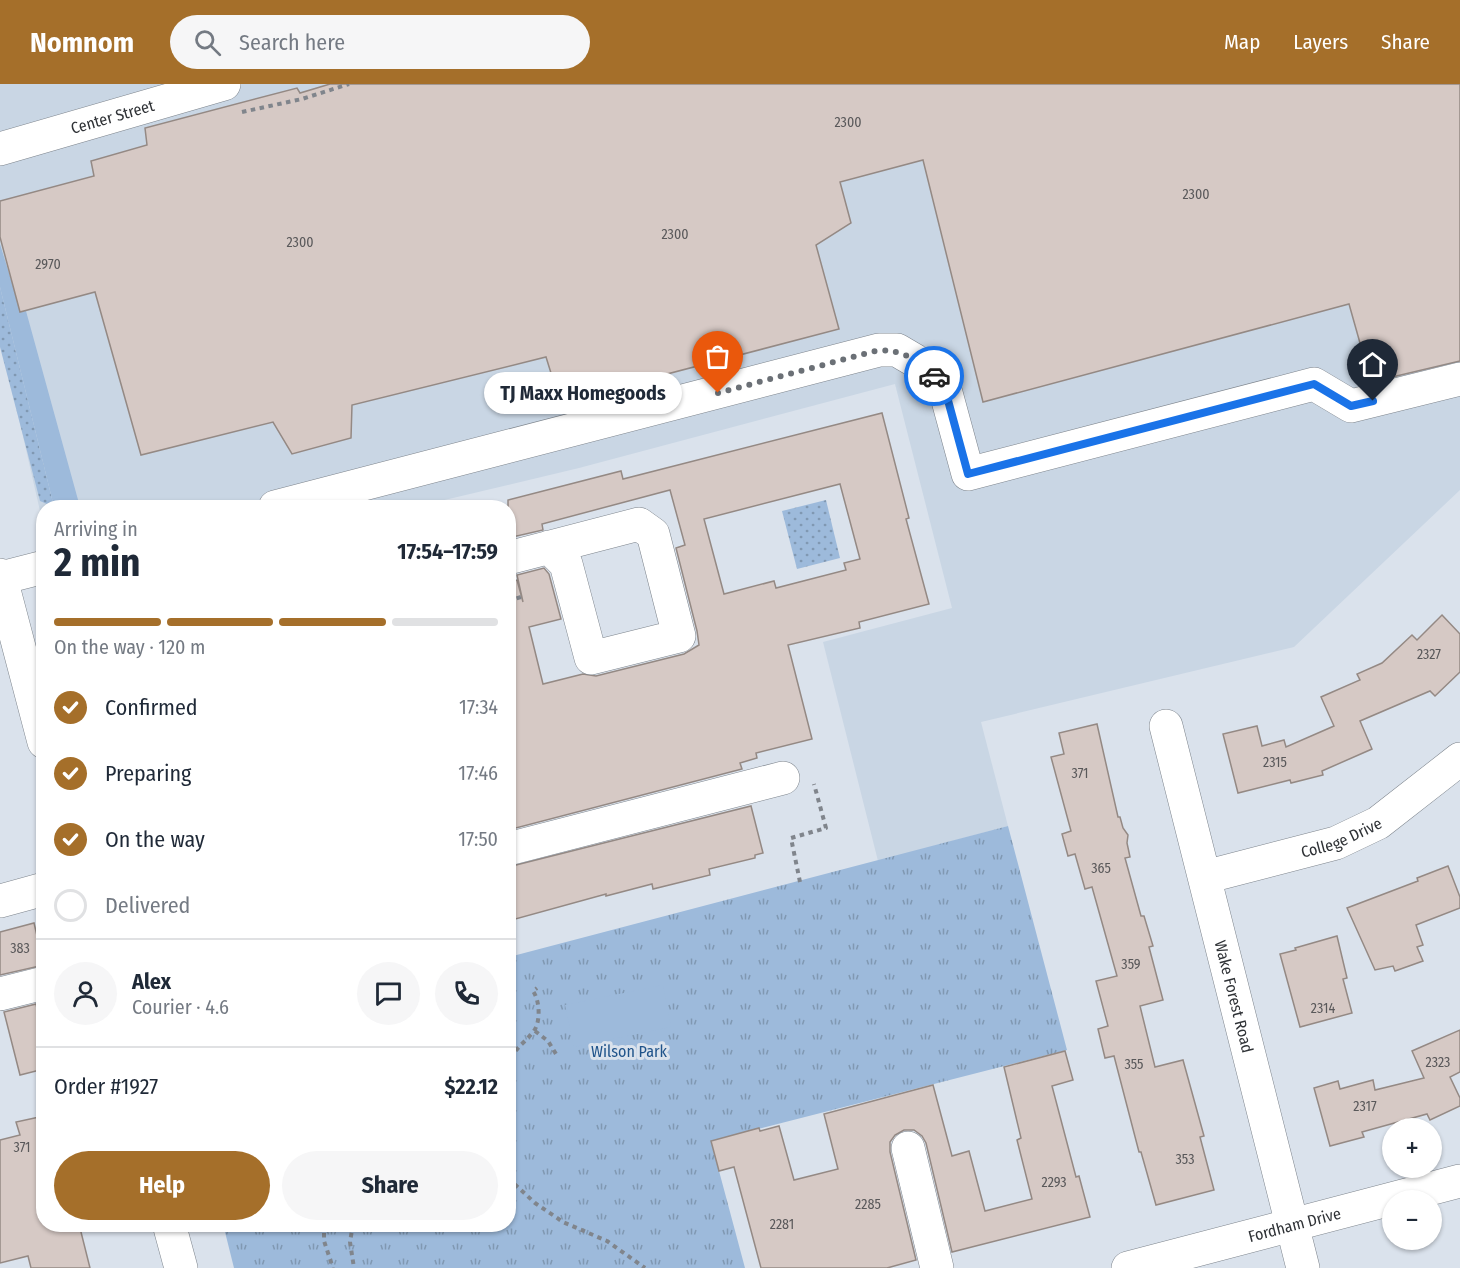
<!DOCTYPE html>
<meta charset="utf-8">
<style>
body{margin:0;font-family:"Fira Sans Condensed",sans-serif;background:#f6f6f7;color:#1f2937;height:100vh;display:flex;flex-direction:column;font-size:22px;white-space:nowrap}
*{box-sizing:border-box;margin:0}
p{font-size:20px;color:#747a83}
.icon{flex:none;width:33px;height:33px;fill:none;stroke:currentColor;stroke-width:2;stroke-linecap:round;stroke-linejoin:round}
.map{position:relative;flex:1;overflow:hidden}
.sheet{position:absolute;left:36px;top:416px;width:480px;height:732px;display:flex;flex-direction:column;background:#fff;border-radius:24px;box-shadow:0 2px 4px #0004}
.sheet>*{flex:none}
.controls{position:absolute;left:1382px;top:1034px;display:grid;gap:12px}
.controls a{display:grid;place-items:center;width:60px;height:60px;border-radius:50%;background:#fff;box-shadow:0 2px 4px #0004;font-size:30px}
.pin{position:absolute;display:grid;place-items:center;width:51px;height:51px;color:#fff;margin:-62px -26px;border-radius:50% 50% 50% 0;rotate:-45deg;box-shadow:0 0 6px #0007}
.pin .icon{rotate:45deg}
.courier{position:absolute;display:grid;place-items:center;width:60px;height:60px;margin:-30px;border:4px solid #1a73e8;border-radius:50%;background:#fff;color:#222;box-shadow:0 2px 8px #0007}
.bubble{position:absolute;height:42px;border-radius:21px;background:#fff;box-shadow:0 2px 4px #0004;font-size:20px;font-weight:700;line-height:42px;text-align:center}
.headline em{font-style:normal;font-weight:700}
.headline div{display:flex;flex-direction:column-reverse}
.headline{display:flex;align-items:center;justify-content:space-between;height:102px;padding:0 18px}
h1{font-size:39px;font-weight:700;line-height:45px}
.bar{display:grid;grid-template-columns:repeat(4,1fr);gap:9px 6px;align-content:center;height:72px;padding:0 18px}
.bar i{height:8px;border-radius:4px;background:#e0e1e3}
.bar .active{background:#a56f2a}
.bar p{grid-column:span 4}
.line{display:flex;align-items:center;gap:15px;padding:0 18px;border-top:2px solid #e0e1e3}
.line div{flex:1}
.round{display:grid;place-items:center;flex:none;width:63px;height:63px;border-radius:32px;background:#f6f6f7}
ol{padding:0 18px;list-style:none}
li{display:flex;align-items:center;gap:18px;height:66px}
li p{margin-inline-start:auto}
li .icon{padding:6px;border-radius:50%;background:#a56f2a;color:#fff;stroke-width:4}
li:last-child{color:#747a83}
li i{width:33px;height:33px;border:3px solid #e0e1e3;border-radius:50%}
.button{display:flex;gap:12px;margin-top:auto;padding:12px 18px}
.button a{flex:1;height:69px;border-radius:36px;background:#a56f2a;color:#fff;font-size:24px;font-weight:700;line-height:69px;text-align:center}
.button a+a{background:#f6f6f7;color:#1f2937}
header{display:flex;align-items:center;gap:36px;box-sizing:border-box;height:84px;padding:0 30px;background:#a56f2a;color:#fff}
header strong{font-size:28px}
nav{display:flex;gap:33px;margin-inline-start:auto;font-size:21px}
.search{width:420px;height:54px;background:#f6f6f7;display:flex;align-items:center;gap:15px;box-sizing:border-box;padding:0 21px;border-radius:33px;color:#747a83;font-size:22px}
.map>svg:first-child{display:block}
.built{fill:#c9d6e4}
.grass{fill:url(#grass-dots)}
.park{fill:url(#park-tufts)}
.garden{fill:#9dbadb}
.building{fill:#d6c9c5;stroke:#948984;stroke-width:1.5;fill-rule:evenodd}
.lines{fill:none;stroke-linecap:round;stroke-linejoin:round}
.minor-casing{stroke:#7d848c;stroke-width:34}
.path{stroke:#80858c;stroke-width:4;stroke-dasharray:4.5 4.5;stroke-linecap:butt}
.minor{stroke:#fff;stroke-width:33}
.done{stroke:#6b7076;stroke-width:6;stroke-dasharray:0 10.8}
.route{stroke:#1a73e8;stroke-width:8}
.labels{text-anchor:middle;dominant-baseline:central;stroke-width:6;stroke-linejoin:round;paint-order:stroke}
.number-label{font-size:14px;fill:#59585a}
.street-label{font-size:16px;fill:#2f3236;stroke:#dae2ec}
.park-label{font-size:16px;fill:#1f538a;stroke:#dae2ec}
</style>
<header>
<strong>Nomnom</strong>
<div class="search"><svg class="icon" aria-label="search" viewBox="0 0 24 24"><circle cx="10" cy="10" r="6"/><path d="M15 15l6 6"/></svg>Search here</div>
<nav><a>Map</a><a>Layers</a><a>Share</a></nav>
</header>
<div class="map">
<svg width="1460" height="1184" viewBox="0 0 1460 1184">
<defs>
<pattern id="grass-dots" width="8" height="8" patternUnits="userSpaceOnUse" patternTransform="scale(1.5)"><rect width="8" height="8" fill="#9dbadb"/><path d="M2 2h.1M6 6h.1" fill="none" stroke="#8098b2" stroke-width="1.8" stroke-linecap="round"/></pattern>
<pattern id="park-tufts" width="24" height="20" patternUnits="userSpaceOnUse" patternTransform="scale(1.5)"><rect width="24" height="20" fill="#9dbadb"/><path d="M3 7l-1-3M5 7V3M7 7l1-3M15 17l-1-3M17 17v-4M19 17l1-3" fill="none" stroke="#8098b2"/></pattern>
</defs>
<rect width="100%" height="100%" fill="#dae2ec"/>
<path class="built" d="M0,0H1460V406L1294,563L981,638L1008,742L878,777L823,558L952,524L895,300L579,384L415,423H44L43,440L0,252Z"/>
<g class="grass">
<path d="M0,203L54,423L40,417L0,263Z"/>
<path d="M826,416L840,474L797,485L782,427Z"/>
</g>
<path class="park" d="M1008,742L1067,966L711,1057L745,1184H234L223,1140H508L509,873Z"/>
<g class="garden">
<path d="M0,160L21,228L26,227L80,423H54L0,203Z"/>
<path d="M663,901L671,943L574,963L565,921Z"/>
</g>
<g class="building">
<path d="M330,0H1460V277L1371,298L1349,220L983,318L923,76L840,98L851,139L816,161L839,245L560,318L546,273L352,321L351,354L292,370L273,338L141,371L95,208L20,228L0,153V117L94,92L91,77L147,61L145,44L297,4L300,9Z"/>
<path d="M882,329L909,434L906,435L929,520L859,538L860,544L788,561L812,655L756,669L757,674L740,679L742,685L508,746V497L517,496L523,518L517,491L544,484L549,490L561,535L529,543L543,600L583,590L596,592L684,570L699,561L697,547L676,464L685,461L670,406L542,440L543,446L508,454V416L621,387L623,395ZM840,400L860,475L844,479L846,486L776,504L774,497L724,510L704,435Z"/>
<path d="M1442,531L1460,550V588L1435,612L1430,607L1360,637L1372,665L1322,687L1323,691L1291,699L1290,696L1238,709L1223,650L1257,642L1262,662L1284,656L1286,663L1334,642L1321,613L1360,596L1357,590L1382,579L1412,551L1417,556Z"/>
<path d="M1097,640L1118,733H1120L1123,744L1128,751L1127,759L1130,773L1125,774L1141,832H1144L1153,862L1149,863L1163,916L1140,922L1155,983L1183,976L1204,1052L1200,1053L1214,1106L1156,1121L1141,1068H1139L1114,972L1105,974L1098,945L1108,942L1096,897L1117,892L1092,803L1085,805L1075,770L1068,772L1062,750L1071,747L1051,673L1064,670L1059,649Z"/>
<path d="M751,722L763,769L755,771V774L709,785L710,791L653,805L652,800L606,812V810L508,837V783Z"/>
<path d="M1448,782L1460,813V824L1416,841L1423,861L1417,863L1423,877L1395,887L1393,882L1375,886L1347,824L1418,797L1417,794Z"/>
<path d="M34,839L44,881L0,891V848Z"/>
<path d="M1337,852L1347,894L1343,895L1352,929L1300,943L1280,870L1296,866L1295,864Z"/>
<path d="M36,920L44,952V985L20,991L4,928Z"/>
<path d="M1460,946V988L1450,993L1460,1014V1022L1430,1036L1427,1030L1362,1048L1364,1053L1330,1062L1314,1004L1338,997L1340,1005L1373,996L1375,1006L1424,994L1412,967Z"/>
<path d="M1065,967L1073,996L1052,1002L1076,1093L1079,1092L1090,1133L952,1168L926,1059L922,1052L914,1046H904L895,1051L890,1058V1068L916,1176L887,1184H761L734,1083L719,1087L711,1057L759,1044L760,1047L779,1042L794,1096L838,1085L824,1030L933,1001L952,1072L969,1067L985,1127L1032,1115L1017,1056L1021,1054L1004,983Z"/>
<path d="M44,1032V1140H79L90,1184H31L28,1172L0,1179V1056L20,1051L16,1038Z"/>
</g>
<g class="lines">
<defs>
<g id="minor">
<path id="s1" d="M0,65L224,0"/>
<path d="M275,423L879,266H897L914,276L933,291L946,309L968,390L1314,300L1351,322L1460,295"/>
<path d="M508,474L639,440L653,450L679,552L591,574L566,480L549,463"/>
<path d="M0,491L44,658"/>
<path d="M1,494L44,483"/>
<path id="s2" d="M1166,642L1303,1184"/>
<path d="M508,765L783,694"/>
<path id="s3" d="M1205,793L1336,759L1378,739L1460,675"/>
<path d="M0,817L44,805"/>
<path d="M0,910L44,899"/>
<path d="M908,1064L937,1184"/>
<path d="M169,1140L181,1184"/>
<path id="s4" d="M1128,1184L1460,1097"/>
</g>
</defs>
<use href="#minor" class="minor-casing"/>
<g class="path">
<path d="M242,28L302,15L349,0"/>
<path d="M508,517L521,513"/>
<path d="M800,798L791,754L826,744L814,700"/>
<path d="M535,947L548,957L556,970L555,974"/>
<path d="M508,983C515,962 521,963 533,948C541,939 540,917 533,907L537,904"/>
<path d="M508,1094L535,1119L563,1138L607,1157L645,1184"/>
<path d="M324,1140V1157L333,1184"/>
<path d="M353,1140L350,1158L354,1184"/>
</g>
<use href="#minor" class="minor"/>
</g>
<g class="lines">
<path class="done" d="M718,309L879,266C905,267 915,275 934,292"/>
<path class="route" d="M934,292L946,309L968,390L1314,300L1351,322L1373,317"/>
</g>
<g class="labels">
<g class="number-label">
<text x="848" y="38">2300</text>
<text x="1196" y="110">2300</text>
<text x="675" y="150">2300</text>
<text x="300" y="158">2300</text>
<text x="48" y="180">2970</text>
<text x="1429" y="570">2327</text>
<text x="1275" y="678">2315</text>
<text x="1080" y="689">371</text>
<text x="1101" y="784">365</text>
<text x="20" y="864">383</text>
<text x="1131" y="880">359</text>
<text x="1323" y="924">2314</text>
<text x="1438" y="978">2323</text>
<text x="1134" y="980">355</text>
<text x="1365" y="1022">2317</text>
<text x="22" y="1063">371</text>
<text x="1185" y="1075">353</text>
<text x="1054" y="1098">2293</text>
<text x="868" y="1120">2285</text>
<text x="782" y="1140">2281</text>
</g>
<g class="street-label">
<text stroke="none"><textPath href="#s1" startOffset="117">Center Street</textPath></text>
<text stroke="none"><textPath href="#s3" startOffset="142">College Drive</textPath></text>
<text stroke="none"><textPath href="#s2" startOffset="279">Wake Forest Road</textPath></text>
<text stroke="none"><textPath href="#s4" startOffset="172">Fordham Drive</textPath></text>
</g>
<g class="park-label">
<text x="629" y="967">Wilson Park</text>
</g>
</g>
</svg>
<div class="controls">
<a>+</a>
<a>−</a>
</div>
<div class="pin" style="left:718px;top:309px;background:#ea580c"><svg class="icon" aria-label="bag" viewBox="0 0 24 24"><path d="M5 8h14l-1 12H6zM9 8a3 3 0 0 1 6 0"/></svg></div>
<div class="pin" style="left:1373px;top:317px;background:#1f2937"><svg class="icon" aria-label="home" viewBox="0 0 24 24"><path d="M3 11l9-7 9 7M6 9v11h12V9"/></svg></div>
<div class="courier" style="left:934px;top:292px"><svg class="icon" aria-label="car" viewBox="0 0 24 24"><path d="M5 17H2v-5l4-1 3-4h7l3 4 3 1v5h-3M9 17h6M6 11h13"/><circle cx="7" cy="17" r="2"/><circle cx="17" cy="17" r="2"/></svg></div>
<div class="bubble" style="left:484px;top:288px;width:198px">TJ Maxx Homegoods</div>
<section class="sheet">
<div class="headline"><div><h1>2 min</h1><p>Arriving in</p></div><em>17:54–17:59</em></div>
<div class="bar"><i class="active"></i><i class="active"></i><i class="active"></i><i></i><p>On the way · 120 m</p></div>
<ol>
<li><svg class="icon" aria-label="check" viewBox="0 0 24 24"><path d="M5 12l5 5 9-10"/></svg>Confirmed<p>17:34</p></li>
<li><svg class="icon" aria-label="check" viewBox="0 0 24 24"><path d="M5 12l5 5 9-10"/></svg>Preparing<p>17:46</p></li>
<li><svg class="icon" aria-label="check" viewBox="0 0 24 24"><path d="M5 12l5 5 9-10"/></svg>On the way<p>17:50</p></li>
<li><i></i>Delivered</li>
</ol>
<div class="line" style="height:108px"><a class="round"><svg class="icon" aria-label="person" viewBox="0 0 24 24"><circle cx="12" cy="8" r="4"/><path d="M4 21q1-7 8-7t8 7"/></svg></a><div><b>Alex</b><p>Courier · 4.6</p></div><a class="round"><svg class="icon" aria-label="chat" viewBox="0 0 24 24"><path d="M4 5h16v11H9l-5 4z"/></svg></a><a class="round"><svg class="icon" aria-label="phone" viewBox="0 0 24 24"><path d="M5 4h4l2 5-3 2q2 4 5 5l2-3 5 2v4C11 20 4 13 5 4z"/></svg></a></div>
<div class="line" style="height:78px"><div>Order #1927</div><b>$22.12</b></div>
<div class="button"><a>Help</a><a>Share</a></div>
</section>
</div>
